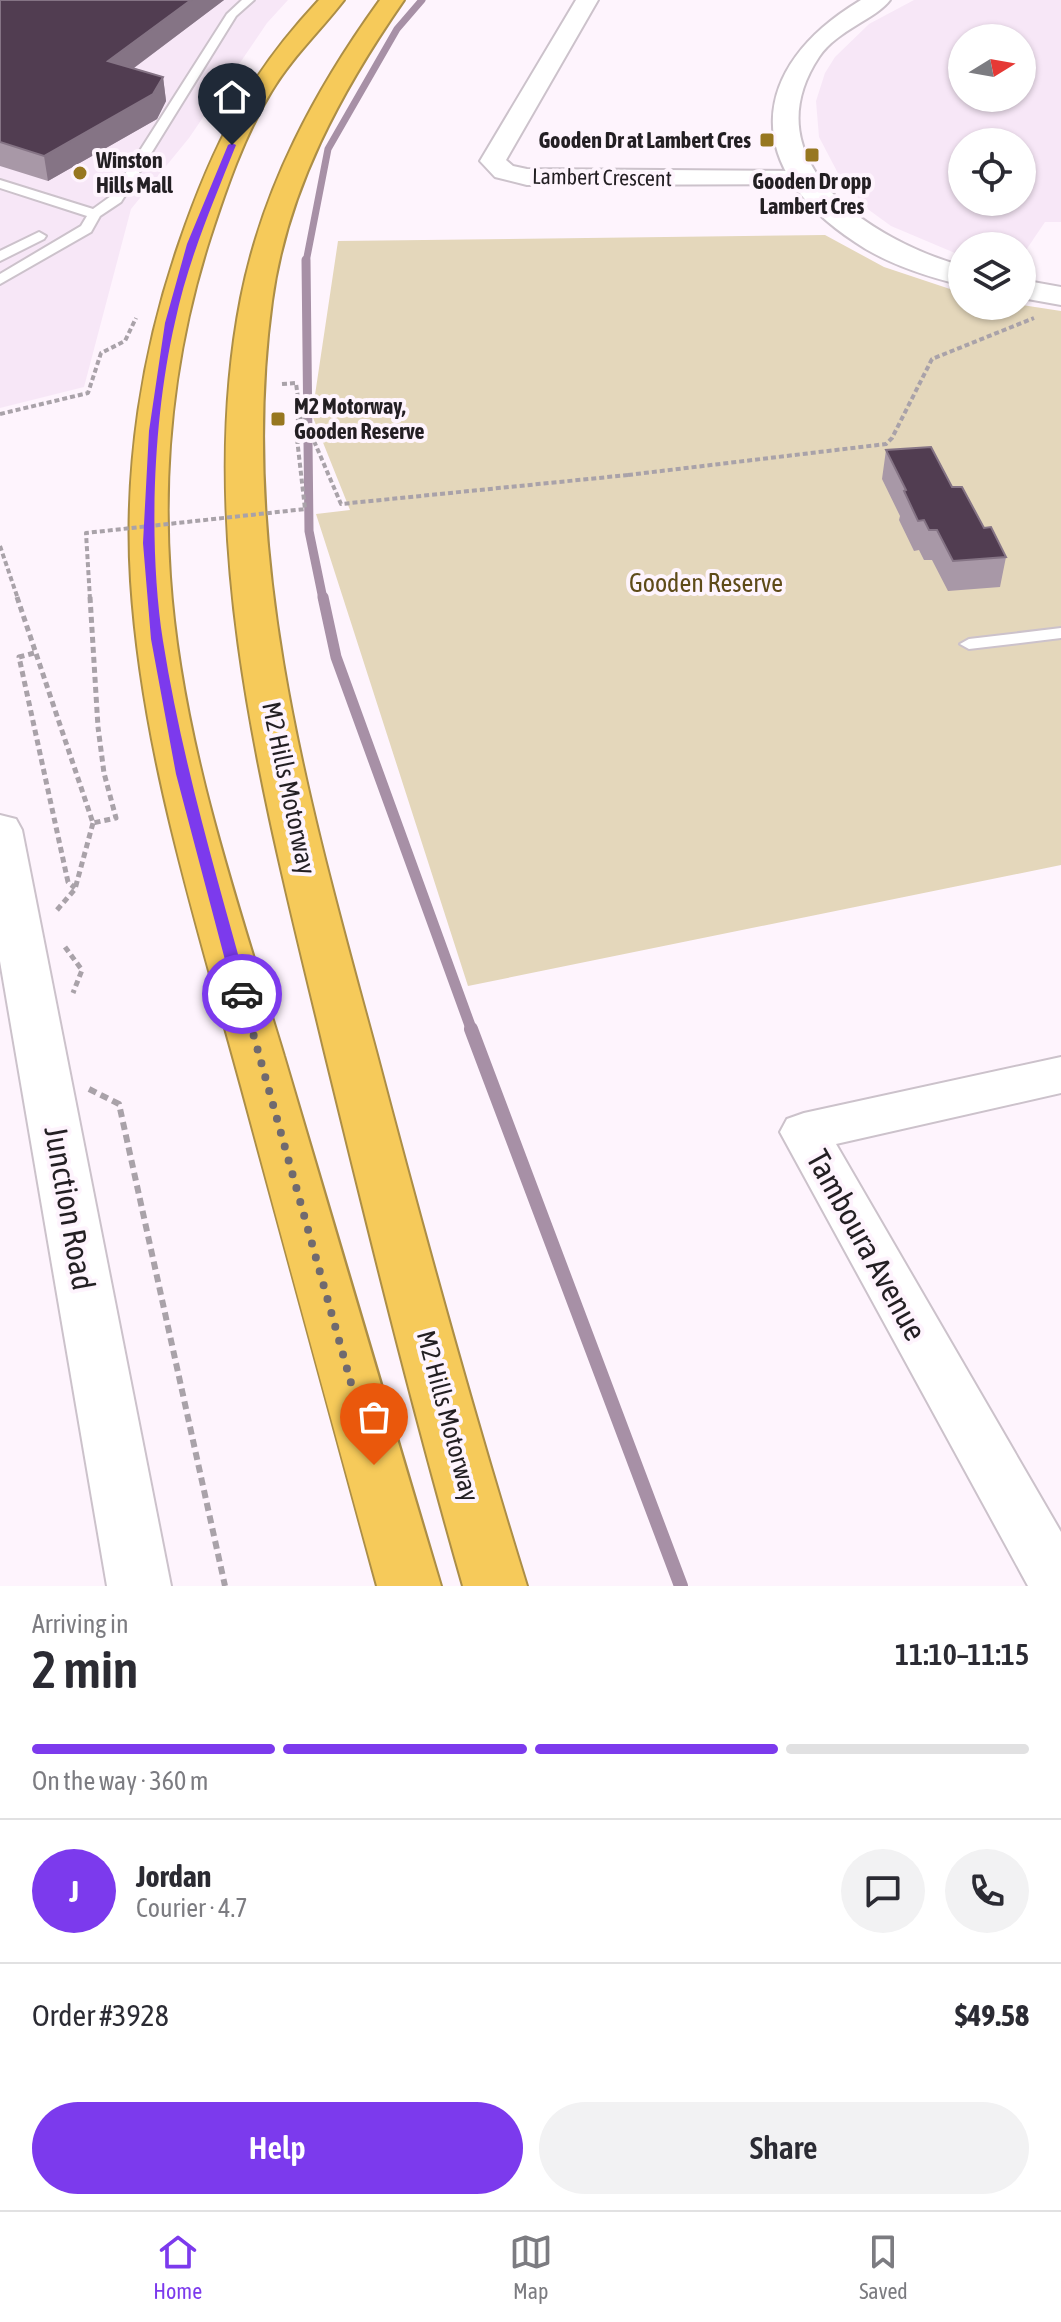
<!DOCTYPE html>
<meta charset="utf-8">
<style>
body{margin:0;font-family:"Asap Condensed",sans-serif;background:#f2f2f3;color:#2b2b33;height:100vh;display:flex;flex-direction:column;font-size:30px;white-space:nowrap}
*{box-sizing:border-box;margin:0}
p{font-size:26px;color:#7c7c81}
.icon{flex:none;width:44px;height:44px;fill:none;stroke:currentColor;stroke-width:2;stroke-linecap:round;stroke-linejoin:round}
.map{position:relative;height:1586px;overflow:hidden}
.drawer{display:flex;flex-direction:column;background:#fff;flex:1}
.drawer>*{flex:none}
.needle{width:52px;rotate:79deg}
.fabs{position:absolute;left:948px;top:24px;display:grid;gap:16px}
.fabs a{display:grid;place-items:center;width:88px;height:88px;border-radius:50%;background:#fff;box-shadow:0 2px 6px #0004;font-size:40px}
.pin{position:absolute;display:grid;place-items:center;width:68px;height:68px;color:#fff;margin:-82px -34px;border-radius:50% 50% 50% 0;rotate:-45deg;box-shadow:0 0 8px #0007}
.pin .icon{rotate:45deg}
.courier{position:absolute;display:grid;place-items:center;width:80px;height:80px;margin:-40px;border:6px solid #7c3aed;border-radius:50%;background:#fff;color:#222;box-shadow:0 2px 10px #0007}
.head em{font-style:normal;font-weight:600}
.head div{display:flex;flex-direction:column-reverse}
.head{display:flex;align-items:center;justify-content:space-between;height:136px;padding:0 32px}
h1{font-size:52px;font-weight:600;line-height:60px}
.bar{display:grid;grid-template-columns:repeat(4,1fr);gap:12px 8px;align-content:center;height:96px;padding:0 32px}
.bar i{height:10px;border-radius:6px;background:#e1e1e2}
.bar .on{background:#7c3aed}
.bar p{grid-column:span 4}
.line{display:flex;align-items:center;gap:20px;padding:0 32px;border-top:2px solid #e1e1e2}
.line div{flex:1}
.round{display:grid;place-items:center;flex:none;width:84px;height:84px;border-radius:42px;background:#f2f2f3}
.primary-button{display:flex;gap:16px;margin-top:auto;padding:16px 32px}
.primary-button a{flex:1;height:92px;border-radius:48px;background:#7c3aed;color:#fff;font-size:32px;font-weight:600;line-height:92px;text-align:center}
.primary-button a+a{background:#f2f2f3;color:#2b2b33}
.dock{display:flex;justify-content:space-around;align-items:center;height:112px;border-top:2px solid #e1e1e2;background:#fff;font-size:22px;color:#7c7c81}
.dock a{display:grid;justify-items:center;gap:4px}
.dock .on{color:#7c3aed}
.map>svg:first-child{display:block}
.built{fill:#f7e7f7;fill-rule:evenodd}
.green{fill:#e4d7bb}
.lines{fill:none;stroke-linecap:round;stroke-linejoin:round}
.stream-far3{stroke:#a790a6;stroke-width:7}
.stream-far2{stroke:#a790a6;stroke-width:9}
.stream-far1{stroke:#a790a6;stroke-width:11}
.stream{stroke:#a790a6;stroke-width:14}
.service-casing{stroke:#ccc2cb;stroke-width:4}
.minor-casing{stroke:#ccc2cb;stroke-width:4}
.tertiary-casing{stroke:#ccc2cb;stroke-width:4}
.motorway-casing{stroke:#ac8e47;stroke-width:4}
.path-far2{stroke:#a9a2a9;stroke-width:4;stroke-dasharray:5 3;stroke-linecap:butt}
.path-far1{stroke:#a9a2a9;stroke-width:5;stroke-dasharray:6 4;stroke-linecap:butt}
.path{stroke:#a9a2a9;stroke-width:6;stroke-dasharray:8 5;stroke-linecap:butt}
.service{fill:#fff;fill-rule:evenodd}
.minor{fill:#fff;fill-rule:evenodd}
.tertiary{fill:#fff;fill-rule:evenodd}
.motorway{fill:#f6ca5a;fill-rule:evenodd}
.path-bridge-far1{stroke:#a9a2a9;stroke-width:4;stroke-dasharray:5 3;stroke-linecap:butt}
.path-bridge{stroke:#a9a2a9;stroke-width:5;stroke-dasharray:6 4;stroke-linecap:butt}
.wall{fill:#a898a7}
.shaded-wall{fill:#857485}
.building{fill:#513d51;stroke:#857485;stroke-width:2}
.route{fill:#7c3aed}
.done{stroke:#706a6f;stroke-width:8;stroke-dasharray:0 14.4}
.poi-dot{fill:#977720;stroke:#fef4fd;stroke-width:3}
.labels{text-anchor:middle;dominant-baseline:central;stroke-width:8;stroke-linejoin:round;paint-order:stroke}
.far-poi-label{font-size:22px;font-weight:bold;fill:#231f23;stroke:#fef4fd;text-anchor:start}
.far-street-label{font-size:22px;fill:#231f23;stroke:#fef4fd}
.park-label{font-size:26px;fill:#5e4b19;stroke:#fef4fd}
.street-label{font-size:26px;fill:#231f23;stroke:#fef4fd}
.near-street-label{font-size:32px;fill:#231f23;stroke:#fef4fd}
</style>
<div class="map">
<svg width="1061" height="1586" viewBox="0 0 1061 1586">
<rect width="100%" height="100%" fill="#fef4fd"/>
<g class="built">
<path d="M0,0H288L267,23L189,138L131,209L84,387L0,408Z"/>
<path d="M914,0H1061V222H1045L1022,256V246H962V256L891,226L869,210L841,179L819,137L816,101L825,73L835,57L869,24ZM962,38H1022V98H962ZM962,142H1022V202H962Z"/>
</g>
<path class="green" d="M825,235L884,267L962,293V306L1022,305L1061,311V865L468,986L316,514L350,510L312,415L338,241Z"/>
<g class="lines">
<path class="stream-far3" d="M306,262L328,149L397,29L422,0"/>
<path class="stream-far2" d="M306,260L309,531L323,599"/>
<path class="stream-far1" d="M323,597L336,657L472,1031"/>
<path class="stream" d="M471,1029L681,1586"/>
<defs>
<g id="service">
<path d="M242,0H254L236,16L121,202L100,216L91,232L0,284V274L81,226L87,216L0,188V180L93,209L111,196L227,14Z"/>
<path d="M39,232L46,236L44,239L0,261V251Z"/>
<path d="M1061,628V638L969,649L960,644L969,639Z"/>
</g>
<g id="minor">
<path d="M576,0H598L506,160L513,166L527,169L807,171L816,174L820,179L816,184L527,185L495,177L480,161Z"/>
<path d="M1061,1057V1093L836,1144L1061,1532V1586H1028L780,1132L787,1119L804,1113Z"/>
</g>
<g id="tertiary">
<path d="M861,0H890C876,19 837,30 819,57C749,163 874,241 962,266V285C925,276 887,264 855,242C742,168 747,68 861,0Z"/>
<path d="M1022,280L1061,287V305L1022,298Z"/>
<path d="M0,815L16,819L22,830L171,1586H107L0,961Z"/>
</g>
<g id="motorway">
<path d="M319,0H344C320,31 291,58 271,92C244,136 226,189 210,238C175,347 162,463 170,577C181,740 237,901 284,1056C336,1233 388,1410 441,1586H377C331,1420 286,1253 241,1086C196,921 142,753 131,581C124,468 142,351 179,244C213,145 247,77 319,0Z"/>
<path d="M380,0H404C341,91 287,190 272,301C237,556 310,807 376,1051C423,1230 472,1409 527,1586H463C412,1408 368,1229 324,1049C267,810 193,544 241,298C263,187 315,90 380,0Z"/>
</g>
</defs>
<use href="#service" class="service-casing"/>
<use href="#minor" class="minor-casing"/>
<use href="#tertiary" class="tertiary-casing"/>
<use href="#motorway" class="motorway-casing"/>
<g class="path-far2">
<path d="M282,384L296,383L301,421"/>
<path d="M0,414L88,393L101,353L125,341L136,318"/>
<path d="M628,475L886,444L892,438L932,359L1034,318"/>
<path d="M0,546L18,599"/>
</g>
<g class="path-far1">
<path d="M17,597L93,823L116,818L104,773L98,727"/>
<path d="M34,653L19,657L68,882L75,888"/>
<path d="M57,910L75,889L93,823"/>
<path d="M65,947L82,970L73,993"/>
</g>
<path class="path" d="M89,1089L119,1104L225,1586"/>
<use href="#service" class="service"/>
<use href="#minor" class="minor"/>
<use href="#tertiary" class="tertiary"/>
<use href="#motorway" class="motorway"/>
<path class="path-bridge-far1" d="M90,599L86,533L305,509L295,421L305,420L341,504L628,475"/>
<path class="path-bridge" d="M90,597L98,727"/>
</g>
<g class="wall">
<path d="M0,0H224L134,68L163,77L166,101L157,119L48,181L0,166Z"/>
<path d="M886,450L952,487L1006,557L1000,587L948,591L932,560H924L919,550L914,551L899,520L900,516L882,479Z"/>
</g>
<g class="shaded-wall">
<path d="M191,0H224L111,85L108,61Z"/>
<path d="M163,77L166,101L157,119L48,181L44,156Z"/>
</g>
<g class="building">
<path d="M0,0H191L108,61L163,77L153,94L44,156L0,142Z"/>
<path d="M931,447L952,487H962L984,528L991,527L1006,557L953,561L937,530H929L924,520L918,521L904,491L906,490L886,450Z"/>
</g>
<path class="route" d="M232,143L236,145C213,203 188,260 175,322C153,417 148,545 163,641C182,761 217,877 249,994L242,999L234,994L176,774L151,639L143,543L149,431L165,323L187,244L228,145Z"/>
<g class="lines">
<path class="done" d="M242,994L374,1465"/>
</g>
<g class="poi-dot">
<rect x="759" y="132" width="16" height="16" rx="4"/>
<rect x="804" y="147" width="16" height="16" rx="4"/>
<circle cx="80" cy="173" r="8"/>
<rect x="270" y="411" width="16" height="16" rx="4"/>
</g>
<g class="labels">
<g class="far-poi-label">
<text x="751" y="140" text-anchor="end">Gooden Dr at Lambert Cres</text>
<text x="96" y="160">Winston<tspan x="96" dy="25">Hills Mall</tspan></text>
<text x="812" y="181" text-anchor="middle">Gooden Dr opp<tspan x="812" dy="25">Lambert Cres</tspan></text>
<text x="294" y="406">M2 Motorway,<tspan x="294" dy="25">Gooden Reserve</tspan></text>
</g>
<g class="far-street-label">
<text transform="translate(602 177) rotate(1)">Lambert Crescent</text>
</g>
<g class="park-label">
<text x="706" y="583">Gooden Reserve</text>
</g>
<g class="street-label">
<text transform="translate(289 788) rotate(78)">M2 Hills Motorway</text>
<text transform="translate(448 1416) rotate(75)">M2 Hills Motorway</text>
</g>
<g class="near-street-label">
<text transform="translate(70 1208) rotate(80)">Junction Road</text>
<text transform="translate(867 1245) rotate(61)">Tamboura Avenue</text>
</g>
</g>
</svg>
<div class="fabs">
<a><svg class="needle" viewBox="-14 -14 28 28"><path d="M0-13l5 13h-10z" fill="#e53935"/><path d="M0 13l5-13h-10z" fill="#7c7c81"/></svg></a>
<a><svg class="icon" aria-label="locate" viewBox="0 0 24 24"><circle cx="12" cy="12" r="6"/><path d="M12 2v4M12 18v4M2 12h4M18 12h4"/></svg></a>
<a><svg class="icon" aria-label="layers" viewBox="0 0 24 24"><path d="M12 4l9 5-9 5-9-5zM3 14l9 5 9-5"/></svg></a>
</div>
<div class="pin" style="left:374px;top:1465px;background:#ea580c"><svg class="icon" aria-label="bag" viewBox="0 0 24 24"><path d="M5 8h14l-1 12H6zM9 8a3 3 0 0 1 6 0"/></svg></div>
<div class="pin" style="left:232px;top:145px;background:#1f2937"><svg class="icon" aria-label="home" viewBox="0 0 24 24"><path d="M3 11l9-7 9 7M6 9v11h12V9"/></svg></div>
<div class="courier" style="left:242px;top:994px"><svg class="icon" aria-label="car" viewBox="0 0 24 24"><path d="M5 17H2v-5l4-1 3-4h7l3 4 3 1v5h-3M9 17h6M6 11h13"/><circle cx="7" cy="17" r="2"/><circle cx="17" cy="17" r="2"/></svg></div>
</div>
<section class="drawer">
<div class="head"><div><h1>2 min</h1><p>Arriving in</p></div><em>11:10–11:15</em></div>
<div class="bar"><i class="on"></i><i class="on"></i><i class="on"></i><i></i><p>On the way · 360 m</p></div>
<div class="line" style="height:144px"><b class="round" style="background:#7c3aed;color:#fff">J</b><div><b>Jordan</b><p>Courier · 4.7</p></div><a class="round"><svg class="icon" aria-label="chat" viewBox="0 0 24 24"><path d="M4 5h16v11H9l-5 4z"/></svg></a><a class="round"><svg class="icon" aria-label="phone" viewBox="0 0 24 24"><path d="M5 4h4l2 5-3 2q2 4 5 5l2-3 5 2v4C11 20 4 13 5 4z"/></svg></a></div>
<div class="line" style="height:104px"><div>Order #3928</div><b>$49.58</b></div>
<div class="primary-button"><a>Help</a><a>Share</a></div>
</section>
<nav class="dock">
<a class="on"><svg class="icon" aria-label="home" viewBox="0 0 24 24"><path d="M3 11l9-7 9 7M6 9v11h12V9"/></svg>Home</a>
<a><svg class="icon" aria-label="map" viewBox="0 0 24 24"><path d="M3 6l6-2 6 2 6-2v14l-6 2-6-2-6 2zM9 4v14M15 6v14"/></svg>Map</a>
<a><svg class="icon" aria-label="saved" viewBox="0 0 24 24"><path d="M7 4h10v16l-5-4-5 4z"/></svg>Saved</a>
</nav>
